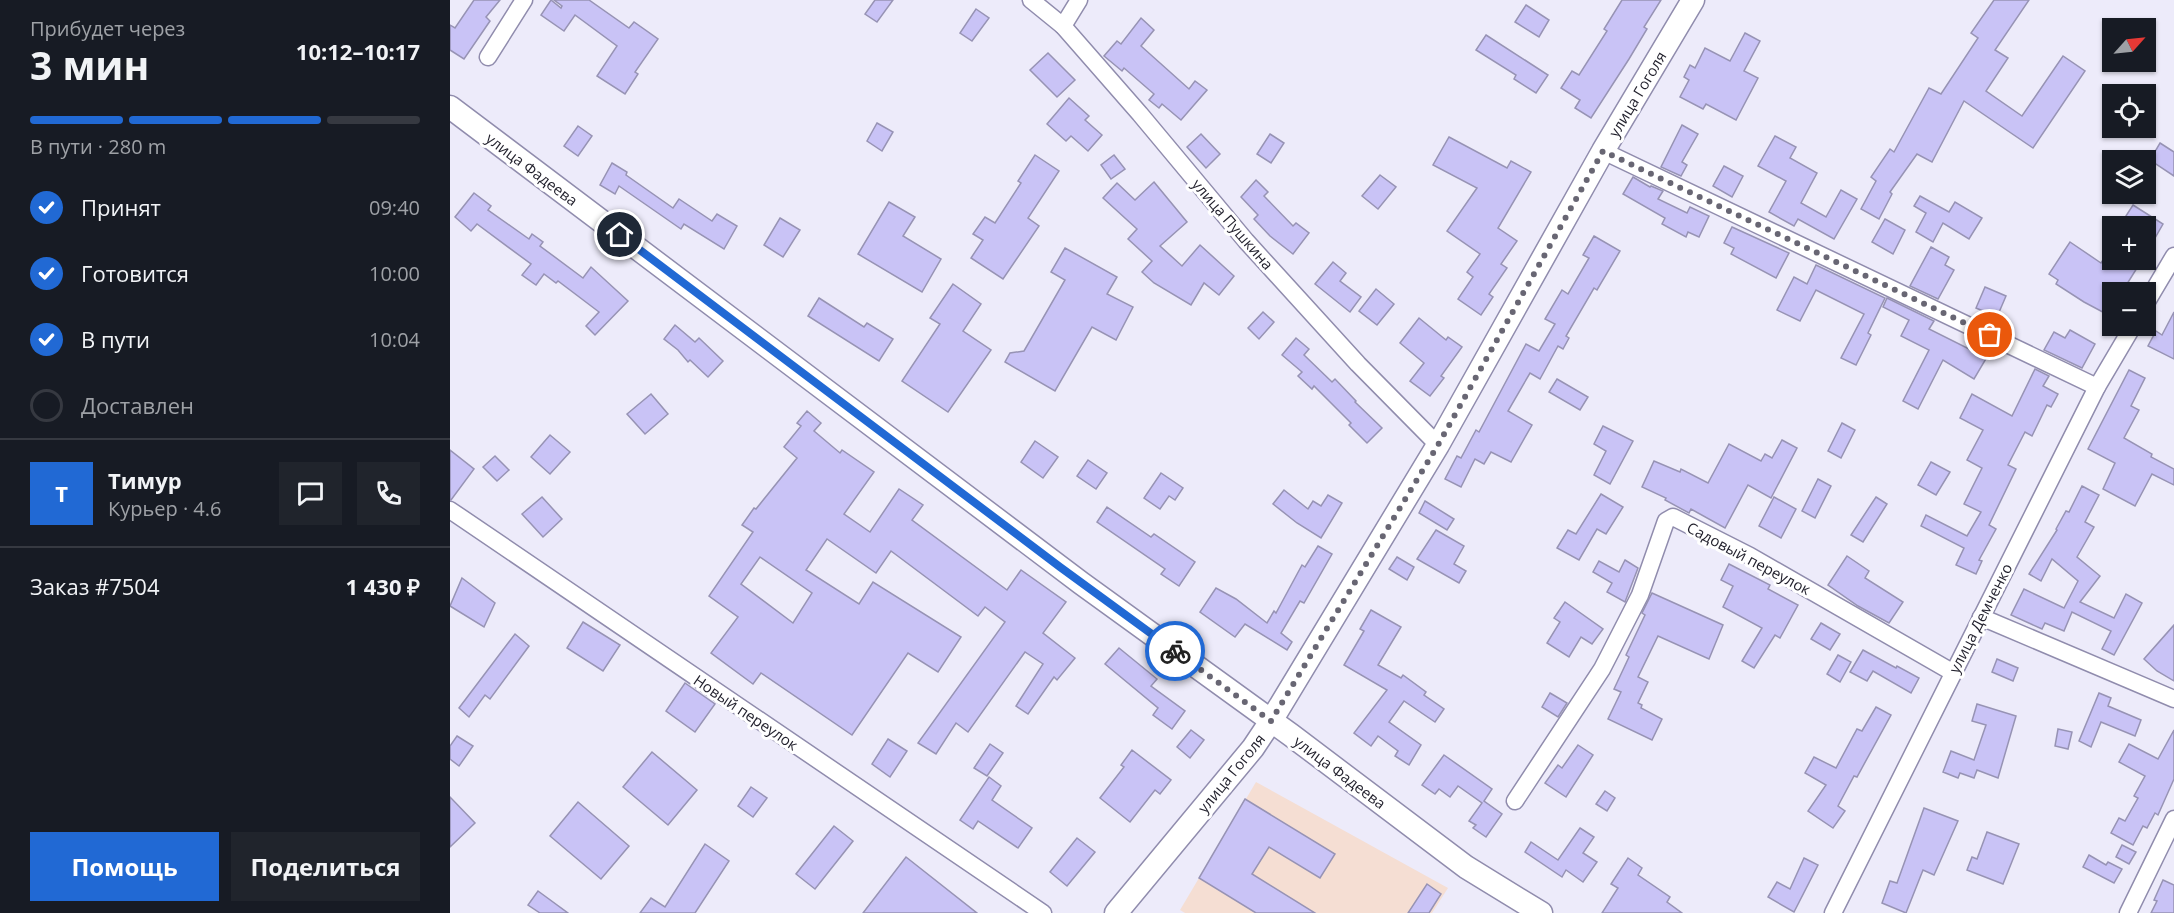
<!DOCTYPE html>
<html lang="ru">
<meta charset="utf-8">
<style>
body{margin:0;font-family:"Open Sans",sans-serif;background:#20242c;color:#f1f3f6;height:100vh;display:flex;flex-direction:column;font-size:22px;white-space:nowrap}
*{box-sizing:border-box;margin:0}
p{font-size:20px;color:#9ea1a6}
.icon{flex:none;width:33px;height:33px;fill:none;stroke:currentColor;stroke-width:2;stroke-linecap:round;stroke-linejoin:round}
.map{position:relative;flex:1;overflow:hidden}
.drawer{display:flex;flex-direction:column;background:#171b24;width:450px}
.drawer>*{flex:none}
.needle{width:39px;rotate:63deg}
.fabs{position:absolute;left:1652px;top:18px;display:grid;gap:12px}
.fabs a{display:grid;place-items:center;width:54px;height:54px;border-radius:0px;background:#171b24;box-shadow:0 2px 4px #0004;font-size:30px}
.pin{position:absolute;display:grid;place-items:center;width:51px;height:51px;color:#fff;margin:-26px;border:3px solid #fff;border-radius:50%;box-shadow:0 2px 6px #0007}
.courier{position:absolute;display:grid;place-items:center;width:60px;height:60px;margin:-30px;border:4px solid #2169d4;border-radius:50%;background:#fff;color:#222;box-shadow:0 2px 8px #0007}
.headline em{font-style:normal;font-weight:700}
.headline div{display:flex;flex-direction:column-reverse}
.headline{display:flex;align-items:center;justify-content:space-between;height:102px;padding:0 30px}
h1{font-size:39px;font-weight:700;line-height:45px}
.bar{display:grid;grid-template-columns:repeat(4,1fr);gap:9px 6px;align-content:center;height:72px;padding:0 30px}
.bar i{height:8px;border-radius:4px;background:#363941}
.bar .active{background:#2169d4}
.bar p{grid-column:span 4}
.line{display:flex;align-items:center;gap:15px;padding:0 30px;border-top:2px solid #363941}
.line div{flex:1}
.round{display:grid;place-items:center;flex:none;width:63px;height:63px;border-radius:0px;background:#20242c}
ol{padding:0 30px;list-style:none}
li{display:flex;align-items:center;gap:18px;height:66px}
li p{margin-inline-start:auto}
li .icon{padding:6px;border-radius:50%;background:#2169d4;color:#fff;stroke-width:4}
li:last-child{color:#9ea1a6}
li i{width:33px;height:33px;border:3px solid #363941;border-radius:50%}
.primary-button{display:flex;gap:12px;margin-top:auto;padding:12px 30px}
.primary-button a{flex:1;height:69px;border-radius:0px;background:#2169d4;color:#fff;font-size:24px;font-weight:700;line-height:69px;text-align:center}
.primary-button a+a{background:#20242c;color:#f1f3f6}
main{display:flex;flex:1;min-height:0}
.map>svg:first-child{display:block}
.education{fill:#f5ded3}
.building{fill:#c9c3f6;stroke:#9793b4;stroke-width:1.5;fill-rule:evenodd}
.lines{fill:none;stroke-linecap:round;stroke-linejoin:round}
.street-casing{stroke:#908cad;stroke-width:19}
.secondary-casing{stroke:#908cad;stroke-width:25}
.street{stroke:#fff;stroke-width:16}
.secondary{stroke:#fff;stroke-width:22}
.done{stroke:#686673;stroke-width:6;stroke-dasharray:0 10.8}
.route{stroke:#2169d4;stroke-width:8}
.labels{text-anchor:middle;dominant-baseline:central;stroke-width:6;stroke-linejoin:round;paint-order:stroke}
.street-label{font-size:15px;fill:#201f2b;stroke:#fff}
</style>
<main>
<section class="drawer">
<div class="headline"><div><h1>3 мин</h1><p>Прибудет через</p></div><em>10:12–10:17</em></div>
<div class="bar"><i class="active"></i><i class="active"></i><i class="active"></i><i></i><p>В пути · 280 m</p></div>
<ol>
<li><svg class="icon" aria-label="check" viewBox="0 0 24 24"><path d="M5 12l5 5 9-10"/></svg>Принят<p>09:40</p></li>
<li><svg class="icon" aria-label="check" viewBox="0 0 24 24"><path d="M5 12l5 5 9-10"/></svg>Готовится<p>10:00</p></li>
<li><svg class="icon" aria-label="check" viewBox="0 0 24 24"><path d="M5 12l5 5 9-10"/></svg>В пути<p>10:04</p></li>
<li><i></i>Доставлен</li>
</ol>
<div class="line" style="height:108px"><b class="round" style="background:#2169d4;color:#fff">Т</b><div><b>Тимур</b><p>Курьер · 4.6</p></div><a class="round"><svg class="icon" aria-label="chat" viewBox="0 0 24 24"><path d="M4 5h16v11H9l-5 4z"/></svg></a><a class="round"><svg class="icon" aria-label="phone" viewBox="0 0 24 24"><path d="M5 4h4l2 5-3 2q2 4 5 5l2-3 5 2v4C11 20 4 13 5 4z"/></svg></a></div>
<div class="line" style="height:78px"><div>Заказ #7504</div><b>1 430 ₽</b></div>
<div class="primary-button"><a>Помощь</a><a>Поделиться</a></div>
</section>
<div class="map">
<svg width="1724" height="913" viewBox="0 0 1724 913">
<rect width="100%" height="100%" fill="#edebfa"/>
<path class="education" d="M806,782L998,888L982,913H735L730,910Z"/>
<g class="building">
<path d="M24,0H50L36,17L40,21L14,59L0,50V25L5,28Z"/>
<path d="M101,0L111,8L112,6L104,0H139L179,28L184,22L208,39L185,72L188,74L175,94L147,76L167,46L125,15L114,31L91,15Z"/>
<path d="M425,0H443L427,22L415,14Z"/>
<path d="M1172,0H1211L1194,27L1197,29L1179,59L1141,118L1125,108L1130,100L1111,88L1122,71L1129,75L1157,31L1154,29Z"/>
<path d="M1544,0H1579L1545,50L1558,58L1536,91L1572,116L1613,56L1635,71L1583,148L1514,101L1482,162L1467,154L1440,192L1442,194L1429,219L1411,209L1426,181L1421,177L1440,149L1444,152L1479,88L1491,94L1528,38L1521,33Z"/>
<path d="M1076,5L1099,20L1089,37L1065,22Z"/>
<path d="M526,9L539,18L522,41L510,33Z"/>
<path d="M691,18L704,30L691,46L739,89L745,81L757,90L731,120L712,104L709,108L699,100L704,94L674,68L672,71L654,56L667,41L671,44Z"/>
<path d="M1295,33L1310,41L1294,71L1308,78L1286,120L1256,104L1253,109L1230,97L1239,80L1234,77L1240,65L1245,68L1255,48L1280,61Z"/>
<path d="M1036,35L1098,75L1086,93L1064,79L1066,75L1026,50Z"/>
<path d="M598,53L625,80L607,97L580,70Z"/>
<path d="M619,98L639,116L635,120L652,135L638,151L621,136L616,141L597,124Z"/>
<path d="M427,123L443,132L432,151L417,141Z"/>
<path d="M1232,125L1248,134L1232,162L1237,165L1231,176L1211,167Z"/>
<path d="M128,126L142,136L128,156L114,146Z"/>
<path d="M751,134L770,154L756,168L737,147Z"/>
<path d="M820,134L834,143L821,163L807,154Z"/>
<path d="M1325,136L1346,147L1340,158L1367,173L1351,203L1376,217L1391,190L1407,199L1384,239L1348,219L1344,226L1319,212L1336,181L1308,166Z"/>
<path d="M999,137L1057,168L1061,161L1081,172L1048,228L1067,241L1051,264L1057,268L1039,294L1043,297L1031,315L1008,299L1023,277L1017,272L1030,254L997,231L1027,188L983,165Z"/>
<path d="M1710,143L1724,152V176L1700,160Z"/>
<path d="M585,155L609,171L578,218L589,226L553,279L521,258L533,240L523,234L535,217L545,223L571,183L568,181Z"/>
<path d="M664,155L675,169L661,179L651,165Z"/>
<path d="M162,163L177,172L176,175L223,208L229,199L262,221L267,214L287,226L274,249L234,224L231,229L169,186L165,194L150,185Z"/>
<path d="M1274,166L1293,176L1282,197L1263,186Z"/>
<path d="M930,175L946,187L928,209L912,196Z"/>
<path d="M1183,177L1200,187L1201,186L1213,191L1208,199L1237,213L1240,207L1259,216L1249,237L1238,232L1236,237L1212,224L1215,218L1173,194Z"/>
<path d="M806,180L818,192L814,196L843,226L846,223L859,233L843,254L820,236L804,219L808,215L791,197Z"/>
<path d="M704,182L737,222L710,246L732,266L750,245L784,276L769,295L754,283L741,305L704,283L692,272L702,261L678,239L687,229L653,198L667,183L685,200Z"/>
<path d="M24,193L41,206L38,210L79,239L82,234L93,242L90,246L133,278L141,267L178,301L145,335L136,326L149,312L108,281L106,283L94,274L86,285L72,275L81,264L27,224L21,231L5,217Z"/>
<path d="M1470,196L1499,212L1505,202L1532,218L1519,239L1493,223L1483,242L1466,232L1476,213L1464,206Z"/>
<path d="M439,202L465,217L453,236L491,259L472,292L408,254Z"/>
<path d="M1683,205L1713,224L1705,238L1695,232V226H1686L1674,219Z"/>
<path d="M330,218L350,230L333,257L314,245Z"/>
<path d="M1435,219L1455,230L1443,254L1422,242Z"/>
<path d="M1282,227L1339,253L1326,278L1281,254L1284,248L1274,243Z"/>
<path d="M1144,236L1170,251L1147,290L1144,288L1116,336L1119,338L1113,349L1108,346L1090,379L1080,373L1058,411L1082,425L1061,462L1041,452L1034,464L1025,459L1011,487L995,479L1007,456L1011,458L1026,430L1029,432L1076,344L1089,351L1105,324L1095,319L1112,290L1118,294L1139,258L1133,255Z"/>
<path d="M1620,242L1651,263L1653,260H1692L1672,292H1662V317L1634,302L1606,284L1608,280L1599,274Z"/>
<path d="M1481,247L1499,257L1495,265L1504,270L1488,299L1460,286Z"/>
<path d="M615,248L667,277L657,294L683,307L666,340L642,327L605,391L555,362L560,353L574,351L615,280L601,272Z"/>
<path d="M883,262L896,273L890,281L911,297L900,312L865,284Z"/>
<path d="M1366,265L1435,298L1418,333L1421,335L1406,365L1391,358L1414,314L1366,290L1350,321L1327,310L1344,277L1357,284Z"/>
<path d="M503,284L531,304L513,331L541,350L498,412L452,381L490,324L480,318Z"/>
<path d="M1535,287L1556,296L1547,317L1526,308Z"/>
<path d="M926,289L944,304L927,325L909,311Z"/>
<path d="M369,298L414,327L417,323L443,339L429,361L358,316Z"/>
<path d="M1437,298L1484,321L1479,329L1521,350L1522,348L1537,357L1524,379L1493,360L1468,409L1453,401L1479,350L1451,336L1459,320L1433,307Z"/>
<path d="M813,312L824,322L809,339L798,328Z"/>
<path d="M1724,312V359L1698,346L1706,331L1712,335Z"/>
<path d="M969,318L996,340L998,337L1012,347L991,376L994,378L980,396L960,381L974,363L950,343Z"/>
<path d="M225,325L245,342L249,338L273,361L258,377L240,360L238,362L228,350L214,339Z"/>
<path d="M1620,330L1645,344L1632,368L1594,350L1604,332L1615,338Z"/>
<path d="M846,338L859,349L854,355L882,382L885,379L906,401L905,402L932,428L917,443L899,425L901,423L864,386L862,389L848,376L852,372L832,355Z"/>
<path d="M1585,369L1599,376L1593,386L1608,394L1601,407L1597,405L1582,436L1575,432L1558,465L1566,469L1539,525L1546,529L1529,560L1532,561L1526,574L1506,565L1514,548L1471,526L1476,515L1517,536L1531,512L1514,504L1532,468L1517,460L1533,430L1510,418L1522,394L1562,416Z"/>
<path d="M1679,370L1695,378L1681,406L1689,410L1674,438L1702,454L1701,457L1724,469V485L1702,474L1685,506L1653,489L1665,463L1638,449Z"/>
<path d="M1107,379L1138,397L1130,410L1099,392Z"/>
<path d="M201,394L218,414L195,434L177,414Z"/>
<path d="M357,411L371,423L364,431L390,453L392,450L424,472L394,514L420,532L449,489L473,505L462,520L557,590L571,570L616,602L593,633L625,658L607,680L604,677L578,714L566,706L593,664L575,652L518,732L506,723L486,754L468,743L555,622L535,607L528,616L441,551L426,573L377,539L356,570L409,604L423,582L511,637L488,672L458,653L402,735L311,673L303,684L261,653L288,617L259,596L303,532L292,525L304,508L306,509L347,458L334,447L351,426L347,423ZM310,557L362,593L343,623L291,584Z"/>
<path d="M1392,423L1405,430L1391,458L1378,451Z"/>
<path d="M1153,426L1183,441L1160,484L1144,475L1156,451L1144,444Z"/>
<path d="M100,435L120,452L100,474L81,457Z"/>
<path d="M1332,440L1347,448L1321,498L1298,485L1275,528L1241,509L1239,513L1215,500L1216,498L1192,487L1204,461L1230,472L1231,469L1258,483L1279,444L1311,461L1315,454L1322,458Z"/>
<path d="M585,441L608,457L593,478L571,462Z"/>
<path d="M0,450L24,469L1,500H0Z"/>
<path d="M45,456L59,470L47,481L33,467Z"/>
<path d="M638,460L657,473L646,489L627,476Z"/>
<path d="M1481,462L1500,472L1486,495L1468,485Z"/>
<path d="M711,473L733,488L725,500L719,496L710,509L694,498Z"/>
<path d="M1368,479L1381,486L1365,518L1352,511Z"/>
<path d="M1632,486L1649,495L1635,522L1644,527L1627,557L1650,576L1630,602L1664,618L1676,594L1692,603L1664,655L1652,649L1661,631L1622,612L1614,631L1595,623L1592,629L1561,615L1574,589L1614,608L1628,581L1602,559L1591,581L1579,574L1607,530L1606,529L1616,511L1619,512Z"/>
<path d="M834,490L858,509L863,501L871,506L878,495L892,503L871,538L847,523L823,504Z"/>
<path d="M1151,494L1173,507L1156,534L1147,529L1129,560L1107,548L1118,530L1126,534Z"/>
<path d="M92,497L112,519L93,537L72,514Z"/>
<path d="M1324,497L1346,509L1331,538L1309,526Z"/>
<path d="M1426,497L1437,504L1413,542L1401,535Z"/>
<path d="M975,501L1004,519L997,530L969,513Z"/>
<path d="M657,507L701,537L704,534L745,562L729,586L711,574L715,569L647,522Z"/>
<path d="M986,530L1014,546L1004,564L1016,571L1009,583L967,559Z"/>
<path d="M868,546L882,554L854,603L850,601L831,633L842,642L837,650L795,624L785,637L750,612L766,588L786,599L817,623L824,611L826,613L852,565L855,567Z"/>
<path d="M1397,556L1419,571L1415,578L1453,602L1439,623L1408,606L1378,585Z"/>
<path d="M947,557L964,567L957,580L939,569Z"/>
<path d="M1175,560L1188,568L1175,602L1157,592L1162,583L1143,572L1149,561L1169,572Z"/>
<path d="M1279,564L1320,585L1318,589L1348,605L1330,638L1325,635L1304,668L1292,661L1312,628L1273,607L1283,586L1271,580Z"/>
<path d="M12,578L45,603L34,627L0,606Z"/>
<path d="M1202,593L1273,625L1259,659L1208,636L1188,677L1198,682L1188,703L1192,705L1191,708L1212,719L1202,740L1158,719L1171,692L1164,689L1179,657L1176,655L1195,615L1192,613Z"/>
<path d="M1115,602L1153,629L1142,644L1131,637L1119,657L1097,643L1110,622L1104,618Z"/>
<path d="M921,610L951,627L928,665L951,678L953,675L976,692L974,695L994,709L985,722L954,701L939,722L971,745L959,765L945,756L948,751L928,736L921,746L904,733L937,690L894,665L914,631L910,629Z"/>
<path d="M133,622L170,645L153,671L117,648Z"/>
<path d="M1371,623L1390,634L1380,650L1361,639Z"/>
<path d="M1724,625V681L1707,671L1694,659Z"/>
<path d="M65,634L79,646L40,699L35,695L19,717L9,708Z"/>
<path d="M669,648L707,679L701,686L735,711L722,729L703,715L708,708L655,664Z"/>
<path d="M1413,650L1446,668L1447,666L1469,678L1461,693L1423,671L1417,681L1400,672Z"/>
<path d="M1388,655L1401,662L1390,682L1377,674Z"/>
<path d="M1547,659L1568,668L1563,681L1542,672Z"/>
<path d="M235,683L265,704L245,732L216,711Z"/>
<path d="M1100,693L1117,703L1108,717L1092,707Z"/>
<path d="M1649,693L1661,698L1658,706L1691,720L1685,736L1651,722L1641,747L1629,741Z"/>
<path d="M1527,704L1566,716L1548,778L1527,770L1524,778L1510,773L1508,778L1493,772L1501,751L1524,760L1536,725L1522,721Z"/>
<path d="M1426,707L1441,715L1407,777L1404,776L1388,806L1395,811L1383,828L1358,811L1376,785L1355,773L1364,757L1386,768L1407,729L1412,731Z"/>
<path d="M1608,729L1622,732L1618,749L1605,746Z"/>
<path d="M741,730L754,740L740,758L727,747Z"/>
<path d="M1724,730V779L1708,815L1705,813L1697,828L1693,826L1683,845L1661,833L1669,818L1675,821L1688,798L1684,796L1695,776L1669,762L1679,744L1708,759Z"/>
<path d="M7,736L23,746L9,766L0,759V746Z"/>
<path d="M438,739L457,751L440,777L422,764Z"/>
<path d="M540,744L553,753L537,776L524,768Z"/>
<path d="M1128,745L1143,755L1116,797L1095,783L1108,765L1112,768Z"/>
<path d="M682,750L721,780L710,794L705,790L680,822L650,798L674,767L671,765Z"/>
<path d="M202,752L247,790L218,825L173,787Z"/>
<path d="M994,755L1042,789L1034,801L1052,814L1036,837L1023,828L1026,825L1019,821L1032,803L1008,786L1000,797L989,789L985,794L972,785Z"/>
<path d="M539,777L551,786L542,800L582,828L568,848L528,821L523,829L510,820Z"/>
<path d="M301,787L317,798L303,817L288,806Z"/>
<path d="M1155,791L1165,798L1157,811L1146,804Z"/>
<path d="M0,797L25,823L0,847Z"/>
<path d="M795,799L885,854L870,878L819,847L802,874L865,913H806L749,878Z"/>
<path d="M128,802L179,846L151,879L100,836Z"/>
<path d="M1474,808L1508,821L1484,875L1473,870L1456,913L1432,903L1440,881L1447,883Z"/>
<path d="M384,826L403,841L365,889L346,874Z"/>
<path d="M1130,828L1144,837L1133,853L1147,862L1133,882L1116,870L1112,877L1075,852L1081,842L1108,860Z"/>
<path d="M1537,832L1569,844L1553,884L1517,870L1522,857L1527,859Z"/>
<path d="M627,838L645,852L617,886L600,872Z"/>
<path d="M255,844L279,861L245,913H190L201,898L215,907Z"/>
<path d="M1672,845L1686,852L1679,864L1666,857Z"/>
<path d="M1639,855L1656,865L1658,862L1672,869L1664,883L1633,867Z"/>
<path d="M456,857L527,913H413Z"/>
<path d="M1178,858L1192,868L1188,875L1220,897L1217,902L1232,913H1152L1168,888L1161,884Z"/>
<path d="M1354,858L1368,865L1344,912L1318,897L1327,882L1340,889Z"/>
<path d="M1713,880L1724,885V913H1701L1707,901L1704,900Z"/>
<path d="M977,884L991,894L979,913H958Z"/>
<path d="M88,891L118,913H90L78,905Z"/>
</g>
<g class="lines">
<defs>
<g id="street">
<path d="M581,0L613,26L690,114L796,241L908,364L988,445"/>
<path d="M613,26L629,0"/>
<path d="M38,57L74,0"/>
<path d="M1153,151L1647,387"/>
<path d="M1695,305L1724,256"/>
<path d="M0,510L593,913"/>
<path d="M1531,617L1724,699"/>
<path d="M1065,801L1152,669L1190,595L1216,521L1223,517L1300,556L1502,672"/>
<path d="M1383,913L1647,387L1683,326"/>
<path d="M1678,913L1724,819"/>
</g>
<g id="secondary">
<path d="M0,107L631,583L841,735L1016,867L1091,913"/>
<path d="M666,913L803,748L821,721L988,445L1153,151L1243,0"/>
</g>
</defs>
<use href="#street" class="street-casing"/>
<use href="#secondary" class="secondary-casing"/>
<use href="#street" class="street"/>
<use href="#secondary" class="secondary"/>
</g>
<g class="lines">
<path class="done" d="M725,651L821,721L988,445L1153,151L1540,335"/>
<path class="route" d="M170,235L610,567L725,651"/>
</g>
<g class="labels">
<g class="street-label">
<text transform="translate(1187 94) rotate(-59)">улица Гоголя</text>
<text transform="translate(82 169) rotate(37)">улица Фадеева</text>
<text transform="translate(783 224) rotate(49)">улица Пушкина</text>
<text transform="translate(1299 558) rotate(28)">Садовый переулок</text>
<text transform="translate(1530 618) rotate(-63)">улица Демченко</text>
<text transform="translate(296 712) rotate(34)">Новый переулок</text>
<text transform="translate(890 772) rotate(37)">улица Фадеева</text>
<text transform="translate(781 773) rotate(-51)">улица Гоголя</text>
</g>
</g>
</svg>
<div class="fabs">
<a><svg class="needle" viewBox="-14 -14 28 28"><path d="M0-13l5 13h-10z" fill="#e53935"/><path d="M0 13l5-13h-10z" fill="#9ea1a6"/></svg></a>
<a><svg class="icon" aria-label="locate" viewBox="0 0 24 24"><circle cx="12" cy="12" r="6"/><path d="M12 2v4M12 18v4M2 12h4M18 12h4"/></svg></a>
<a><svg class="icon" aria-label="layers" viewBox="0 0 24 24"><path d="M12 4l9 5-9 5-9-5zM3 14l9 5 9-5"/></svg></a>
<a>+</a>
<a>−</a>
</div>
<div class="pin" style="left:1540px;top:335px;background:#ea580c"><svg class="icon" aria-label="bag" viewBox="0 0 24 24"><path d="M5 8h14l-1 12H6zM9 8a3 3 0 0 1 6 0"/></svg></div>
<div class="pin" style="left:170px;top:235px;background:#1f2937"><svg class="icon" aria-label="home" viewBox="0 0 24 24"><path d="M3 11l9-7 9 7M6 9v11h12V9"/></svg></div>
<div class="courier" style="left:725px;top:651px"><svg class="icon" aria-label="bike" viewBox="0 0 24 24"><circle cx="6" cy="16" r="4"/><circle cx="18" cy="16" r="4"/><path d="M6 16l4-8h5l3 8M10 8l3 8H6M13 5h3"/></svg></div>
</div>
</main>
